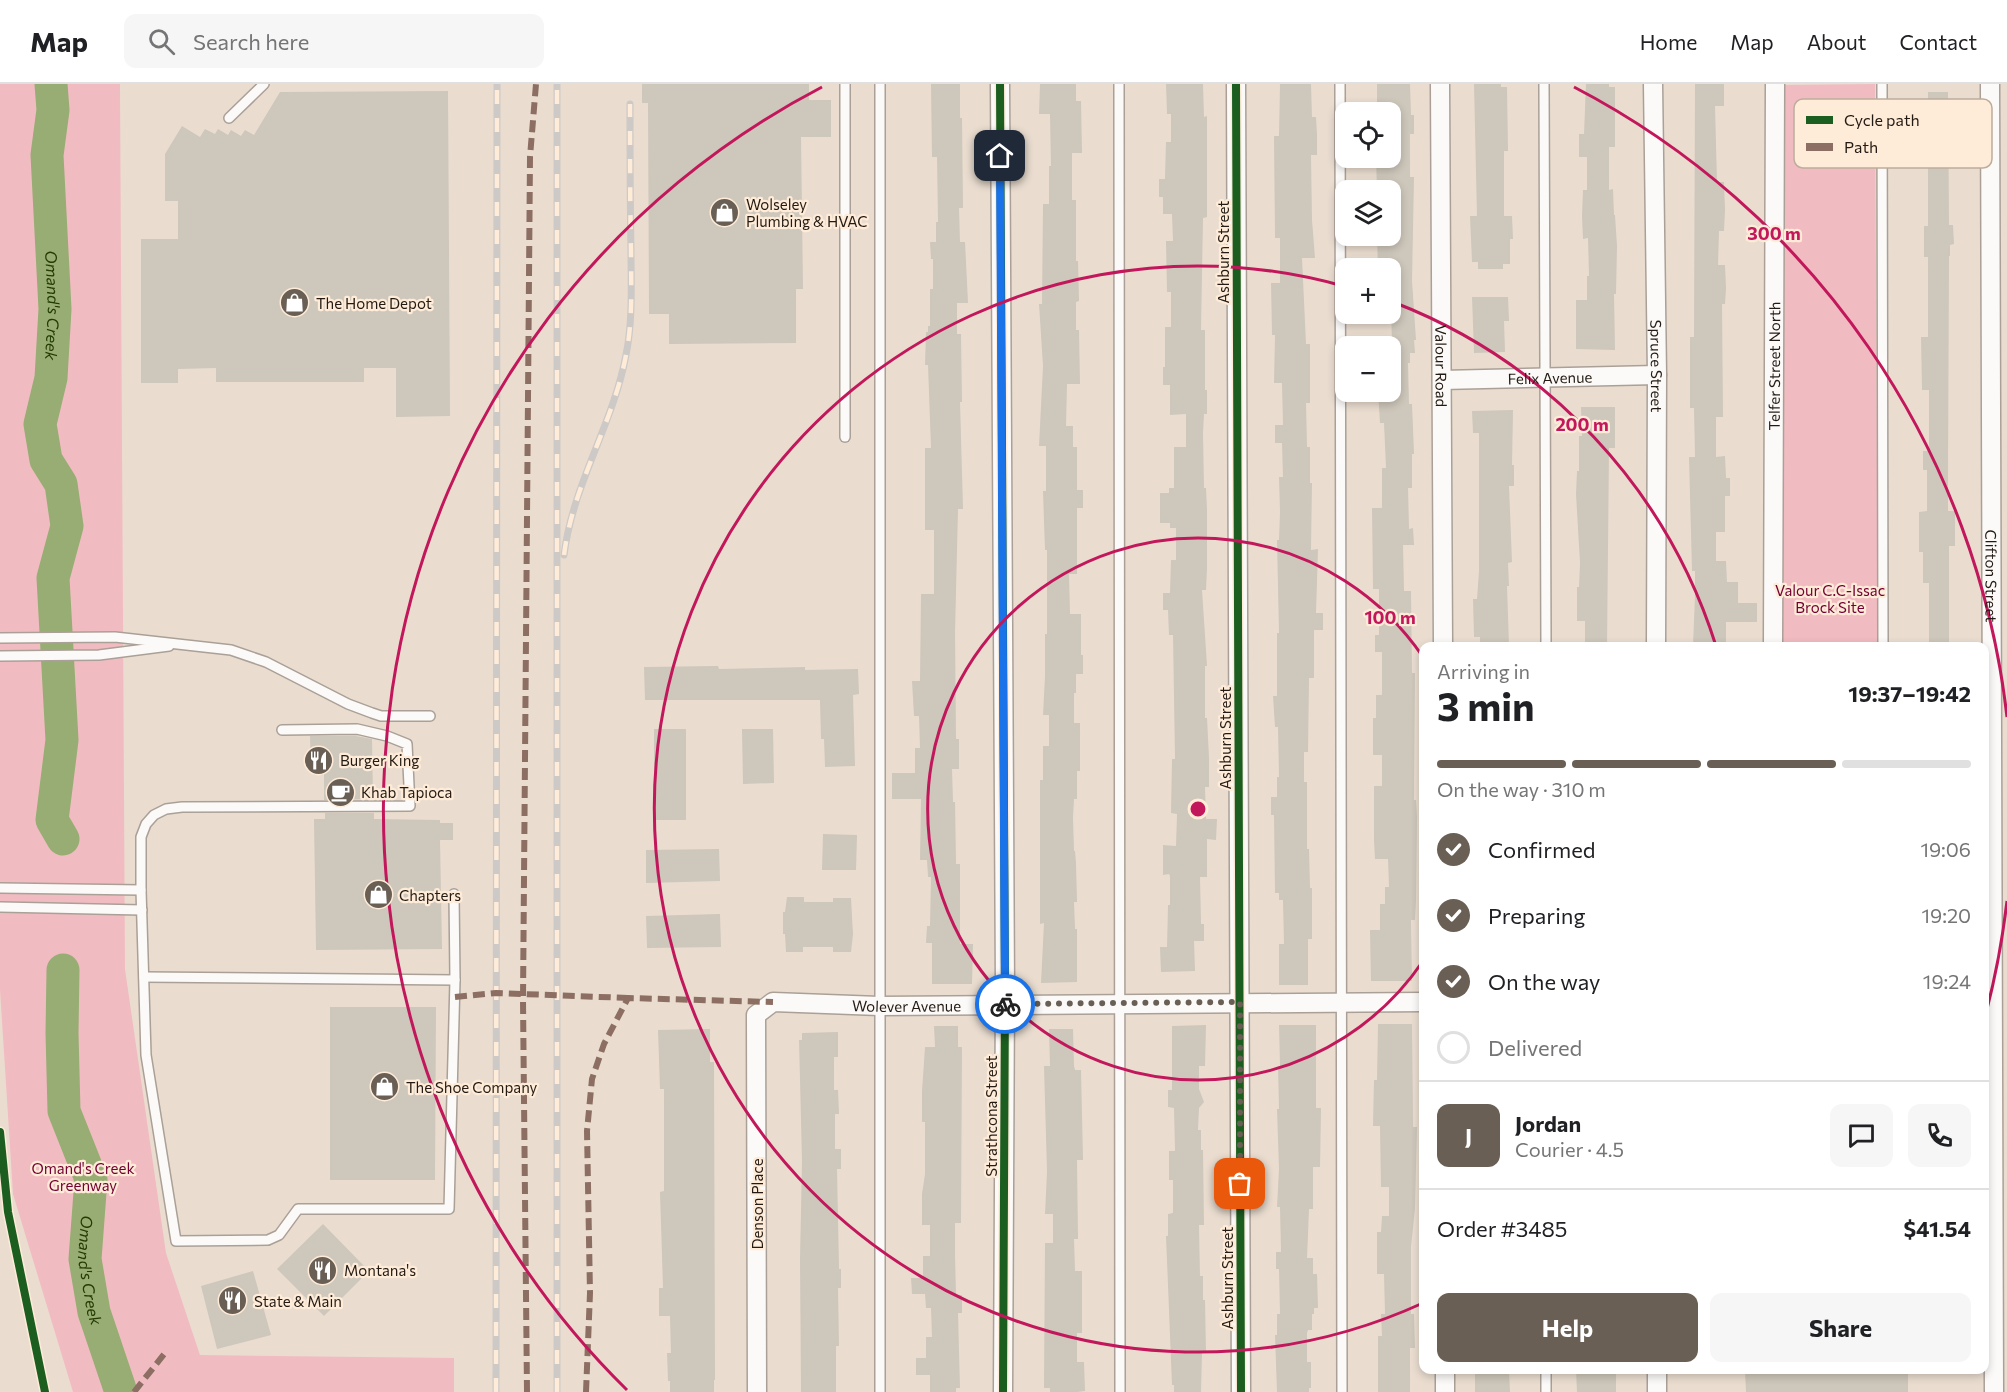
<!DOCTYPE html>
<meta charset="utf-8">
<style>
body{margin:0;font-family:Commissioner,sans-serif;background:#f6f6f6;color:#202124;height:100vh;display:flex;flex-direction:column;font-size:22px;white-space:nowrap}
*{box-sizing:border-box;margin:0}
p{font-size:20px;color:#757577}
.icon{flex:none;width:33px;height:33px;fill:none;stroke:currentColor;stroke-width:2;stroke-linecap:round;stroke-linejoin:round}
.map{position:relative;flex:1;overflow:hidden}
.details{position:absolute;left:1419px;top:558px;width:570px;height:732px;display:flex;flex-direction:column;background:#fff;border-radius:12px;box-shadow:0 3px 9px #0003}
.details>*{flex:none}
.controls{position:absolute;left:1335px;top:18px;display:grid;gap:12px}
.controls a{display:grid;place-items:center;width:66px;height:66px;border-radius:12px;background:#fff;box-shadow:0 3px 9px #0003;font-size:30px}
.pin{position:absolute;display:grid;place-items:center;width:51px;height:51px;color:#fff;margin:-26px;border-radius:12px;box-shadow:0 3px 9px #0006}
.courier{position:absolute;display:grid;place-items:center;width:60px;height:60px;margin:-30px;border:4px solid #1a73e8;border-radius:50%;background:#fff;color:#222;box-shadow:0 2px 8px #0007}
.head em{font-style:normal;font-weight:700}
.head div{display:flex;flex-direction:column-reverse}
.head{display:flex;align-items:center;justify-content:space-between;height:102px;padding:0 18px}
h1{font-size:39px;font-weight:700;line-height:45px}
.bar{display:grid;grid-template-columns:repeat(4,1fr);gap:9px 6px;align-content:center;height:72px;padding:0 18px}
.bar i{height:8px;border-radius:4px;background:#e0e0e0}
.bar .active{background:#695f55}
.bar p{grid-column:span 4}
.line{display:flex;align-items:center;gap:15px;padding:0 18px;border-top:2px solid #e0e0e0}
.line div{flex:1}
.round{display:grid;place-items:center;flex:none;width:63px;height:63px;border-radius:12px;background:#f6f6f6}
ol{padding:0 18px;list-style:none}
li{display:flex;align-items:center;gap:18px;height:66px}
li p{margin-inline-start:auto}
li .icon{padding:6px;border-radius:50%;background:#695f55;color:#fff;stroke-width:4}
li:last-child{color:#757577}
li i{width:33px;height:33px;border:3px solid #e0e0e0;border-radius:50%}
.action{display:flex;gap:12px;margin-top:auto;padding:12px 18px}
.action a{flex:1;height:69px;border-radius:12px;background:#695f55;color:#fff;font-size:24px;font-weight:700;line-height:69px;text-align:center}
.action a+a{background:#f6f6f6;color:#202124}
header{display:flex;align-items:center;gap:36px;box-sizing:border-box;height:84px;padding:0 30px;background:#fff;border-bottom:2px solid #e0e0e0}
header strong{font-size:28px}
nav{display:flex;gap:33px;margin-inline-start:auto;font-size:21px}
.search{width:420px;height:54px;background:#f6f6f6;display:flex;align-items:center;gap:15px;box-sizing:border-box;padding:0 21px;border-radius:12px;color:#757577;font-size:22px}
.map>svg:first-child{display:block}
.green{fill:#f1bcc1}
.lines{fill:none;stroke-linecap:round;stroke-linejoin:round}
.river{stroke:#97ad74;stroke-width:33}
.building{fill:#cec7bb}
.lane-casing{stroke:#aaa097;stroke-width:12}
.street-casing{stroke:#aaa097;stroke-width:21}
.lane{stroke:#fcfaf8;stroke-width:9}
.street{stroke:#fcfaf8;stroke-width:18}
.rail-casing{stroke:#cdc9c6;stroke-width:7}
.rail{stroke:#feebd8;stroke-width:4.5;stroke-dasharray:14;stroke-linecap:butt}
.quiet{stroke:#8d6e63;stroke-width:6;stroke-dasharray:12 6;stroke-linecap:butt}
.cycleway-casing{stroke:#feebd8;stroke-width:11}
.cycleway{stroke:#1b5e20;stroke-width:8}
.done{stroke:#695f55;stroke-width:6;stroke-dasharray:0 10.8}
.route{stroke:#1a73e8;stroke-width:8}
.ring{fill:none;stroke:#c2185b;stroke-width:3}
.labels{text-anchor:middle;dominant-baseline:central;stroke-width:4.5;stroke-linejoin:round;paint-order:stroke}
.poi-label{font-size:15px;fill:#231b13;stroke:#feebd8;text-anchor:start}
.street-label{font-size:15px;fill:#231b13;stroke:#feebd8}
.park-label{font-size:15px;fill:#720032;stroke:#feebd8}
.water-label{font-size:16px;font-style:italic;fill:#243b01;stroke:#feebd8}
.key{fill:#feebd8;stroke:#bcad9d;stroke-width:1.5}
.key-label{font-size:16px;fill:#231b13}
.centre{fill:#c2185b;stroke:#feebd8;stroke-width:3}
.ring-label{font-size:18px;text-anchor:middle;font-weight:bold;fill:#c2185b;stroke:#feebd8;stroke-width:4.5;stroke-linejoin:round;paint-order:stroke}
</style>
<header>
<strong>Map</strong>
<div class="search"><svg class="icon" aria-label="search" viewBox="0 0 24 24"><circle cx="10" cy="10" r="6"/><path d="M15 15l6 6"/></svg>Search here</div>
<nav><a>Home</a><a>Map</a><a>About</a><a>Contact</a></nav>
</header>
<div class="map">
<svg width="2007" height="1308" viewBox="0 0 2007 1308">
<rect width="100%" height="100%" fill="#eaddd0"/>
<g class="green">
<path d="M0,0H120L125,885L166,1169L200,1271L454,1274V1308H73L13,1110L0,906Z"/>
<path d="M1875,0L1878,562H1782L1783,1Z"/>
</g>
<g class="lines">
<g class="river">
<path id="s1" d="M51,0L53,26L47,71L55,225L51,294L40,340L46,376L61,400L67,442L53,494L62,656L52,736L63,755"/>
<path id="s2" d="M63,886L62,949L64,1027L91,1095L85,1175L94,1228L121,1308"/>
</g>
</g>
<g class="building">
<path d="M642,0H809V16H831V53H801L803,205H796V259L669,260V230H649L648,19H642Z"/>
<path d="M931,0H960V34H962L963,124H959L960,158H965L968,219H957V250H961L962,318H960L963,425H958L955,548L956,655H959V685H952L953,718H955L956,780H960V860H973L972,900H932V859H926L927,842H930L931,793H928L927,776H920L921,715H892V689H915V664H920L919,632H914L912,597H920L921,510H934V446H925V364H931L928,281H925L926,248H928V242H930V205H933V175H931L930,158H936V138H938L937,73H932Z"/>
<path d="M1040,0H1076V17H1081L1082,69H1072V116H1076V177H1078L1079,217L1076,218V246H1079L1080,300H1067L1066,342H1073V363H1077V406H1083V424H1077V490H1069L1070,530H1081V571H1083V590H1076V609H1074V639H1080V687H1077V715H1074L1073,734L1074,767H1075L1076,779L1077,818H1074L1075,845H1077V898L1041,899L1044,839L1040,840V696H1043V662H1049V631H1043L1045,592V550H1047V466H1045L1043,407H1046V362H1039L1043,282L1039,220H1042L1043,120H1049V82H1051L1050,30H1039Z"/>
<path d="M1166,0H1203L1204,33L1207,32V133L1203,134L1201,246H1205V306H1207V330H1204L1203,349L1204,404H1206L1207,426V485L1206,506H1202L1207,582H1205V634H1207L1209,674V703H1205L1206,735H1217L1216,756L1207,755V793H1200L1201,840H1204V857H1194L1195,887L1161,888L1160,863H1167L1168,821H1170V792L1169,790L1163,791V761L1176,762L1177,730L1171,729L1172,675H1175L1173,551H1169L1168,526H1163V509H1170L1171,476H1176V444H1170V439H1160V409H1169V404H1174V363H1186V330L1170,331V301H1163V283H1165V243H1171V208H1167L1166,157H1173L1172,130H1163V113H1159V95H1165L1166,58H1171V30H1167Z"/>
<path d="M1280,0H1311L1312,33H1316L1317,51V71H1311L1312,136L1315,174H1302L1306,260H1310V319H1306L1307,363H1310V399H1312L1311,466L1318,465L1316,529H1323V546H1314V594H1309L1308,668H1304V698H1307V765H1309L1310,804H1312V855H1308V901H1279V860H1284L1283,816H1279V809H1275L1274,731H1271V713H1277V693H1279L1278,643H1275L1273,612H1277V549H1279L1277,456H1279L1280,428L1279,393H1283L1282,359H1275V341H1283L1282,299H1274L1275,251H1272L1271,199H1280V154H1275L1274,52H1279Z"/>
<path d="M1377,0H1410L1411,31H1414V50H1410V93H1414L1412,197L1416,256H1414L1415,269H1410V279H1408L1409,320H1412L1414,370H1412V404H1408L1409,445L1413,444L1414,461H1403L1404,507H1411L1412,589H1415L1414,716H1416L1417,733L1416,817L1415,836H1411L1412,897H1371L1370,846H1380V820H1385V803H1389L1388,775H1375L1374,756V702H1382V671H1373V634H1376V611H1382V568H1375V551H1379V505H1373L1372,424H1382V384H1386L1384,339H1380L1378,308H1390L1392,260L1390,184H1378L1377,152H1390V106H1377L1376,74H1390V28H1377Z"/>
<path d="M1474,0H1501V3H1507L1508,67H1504V132H1512L1513,155H1510V180H1503V185H1478V178H1472L1470,132H1477Z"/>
<path d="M1586,0H1609V3H1615V63H1609V106L1613,105L1614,131H1615L1617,162L1616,210H1614L1615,266L1576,265V216H1587V192H1589L1588,154L1583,155L1582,132L1583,106H1587V73H1579V50H1584Z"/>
<path d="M1695,0H1724V22H1715L1717,98H1724L1725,126L1724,147H1719L1718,181H1725L1726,204L1725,220H1722L1723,333H1716V373L1725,372L1726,394H1730V412H1725V448H1716V477H1726L1727,498H1738V519H1757V538H1726V562H1693L1695,511V487H1692L1689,373H1695L1694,324H1690V253H1694Z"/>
<path d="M448,7L450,332L396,333V284H364V298H216V284L178,285V299H141V155H178V117H165V70L182,42L200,53L205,45L215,50L218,45L228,51L231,46L241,52L245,46L254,51L280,8Z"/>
<path d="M1928,8H1948L1949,141H1953L1954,160L1950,161V172H1949L1948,386V427H1955V462H1949V562H1929V499H1923V468H1919V428L1927,427V386H1923V367H1929V306H1922L1921,253H1928V173H1924V142H1928Z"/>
<path d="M1472,213H1508L1509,237H1504L1505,268L1474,269Z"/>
<path d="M1581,323H1615V364H1609L1607,562H1585V537H1577V503H1579L1580,479L1576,410L1577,387H1579V352H1582Z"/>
<path d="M1513,326L1512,381H1514V402H1509L1512,478L1508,479L1509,502H1507L1509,562L1480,561V553H1474L1473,515H1477L1479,487V349H1473L1472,327Z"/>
<path d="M718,582L719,585L805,583V586L858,585L859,610L853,611L855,682L825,683L824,655H821L820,616H645L644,583Z"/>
<rect x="654" y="645" width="32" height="91"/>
<path d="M742,645H773L774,699L743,700Z"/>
<path d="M310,652H356L372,655L373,715L324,716V684H311Z"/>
<path d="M325,729H374V735L440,736V739H453V756H440L442,865L316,866L314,735H325Z"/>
<path d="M823,750L857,751L856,786H822Z"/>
<path d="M719,765L720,797L646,799V766Z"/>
<path d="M787,813H804V818H833V814H851L853,850L851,868H833V863H803V868H786L785,850H783V828H785Z"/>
<path d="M720,830L721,863L647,864L646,832Z"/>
<path d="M330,923H436L435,1096H330Z"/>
<path d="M1378,940H1412L1413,1043H1417L1415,1124L1411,1163V1230H1414L1415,1264H1410V1308H1378V1252H1382L1381,1230H1385L1384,1190H1377V1148H1381L1382,1132H1389V1103H1381L1380,1042H1373L1374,996H1377Z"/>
<path d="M1206,941L1205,982H1199V1005L1204,1018L1199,1024L1198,1046H1201V1066H1203L1204,1141H1199L1200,1192H1203V1216H1205L1206,1269H1202L1201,1308H1174V1301H1172L1166,1152H1168V1130L1173,1129V1096H1169V1067H1175L1174,1024L1168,1023V1006H1172V942Z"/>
<path d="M1279,941H1316V1024H1321L1320,1083H1313V1125H1309L1307,1174H1313V1190H1317L1318,1224H1314V1230H1312V1246H1308L1307,1249V1278H1311V1304H1309V1308H1277L1275,1251H1277V1230H1280L1279,1185H1276V1168H1281L1280,1123H1277L1279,1085L1277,1025H1279L1278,982H1280Z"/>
<path d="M934,942H958V963H962L961,1139H955V1172L956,1211H962V1229H958L960,1304H956V1308H930V1291H916V1274H926V1253H932L931,1224H926L925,1210H912L911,1194H923V1172H930V1141H922V1110L925,1090V1038H922V1007L925,963H935Z"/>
<path d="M710,945V978H714L715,1296H714V1308H670V1297H668L667,1269H671L670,1232H659V1204H663L660,1108L664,1107V1005H660L658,946Z"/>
<path d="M1049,945H1073L1074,982L1075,986H1081L1083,1076H1077L1078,1155H1074L1075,1187H1082V1249H1077V1278H1084L1085,1307L1077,1308H1050V1304H1044L1045,1159H1053V1130H1045L1047,1088L1044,982H1050Z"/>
<path d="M838,948V973H834V1006H838L839,1030H835V1065H841V1085H837L839,1185H841V1204H838L839,1262H836V1308H801L800,1175L802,1077L799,956H802V949Z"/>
<path d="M323,1140L369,1187L324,1232L277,1185Z"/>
<path d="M253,1187L271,1251L217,1265L201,1202Z"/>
<path d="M1475,1286H1509L1510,1308H1475Z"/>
<path d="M1576,1286H1616V1308H1577Z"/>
<path d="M1745,1286H1908V1308H1746Z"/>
</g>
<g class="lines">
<defs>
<g id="lane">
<path d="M1119,0L1120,1308"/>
<path d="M1340,0L1342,1308"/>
<path d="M1544,0L1546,562"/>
<path d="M1882,0L1883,562"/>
<path d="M229,34L264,0"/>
<path d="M845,353V0"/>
<path d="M0,554L115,553L231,566L266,578L348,620L372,629L381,632H430"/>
<path d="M0,572L99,571L169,562"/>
<path d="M282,646L357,645L387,652L407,660L410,722L182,723L166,725L154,731L146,740L141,753V806L146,971L176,1157L268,1156L279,1151L298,1125H449L455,896"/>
<path d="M0,804L141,806"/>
<path d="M0,823L142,826"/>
<path d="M144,893L455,896L454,810"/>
<path d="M1546,1286V1308"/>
<path d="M880,1308V0"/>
</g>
<g id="street">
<path d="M1000,0L1005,905L1003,1308"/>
<path d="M1236,0L1241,1308"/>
<path id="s3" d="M1440,0L1443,562"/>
<path id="s4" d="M1653,0L1657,291L1656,562"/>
<path id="s5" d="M1990,0L1994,1308"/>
<path id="s6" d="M1442,296L1657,291"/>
<path id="s7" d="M1773,562L1775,0"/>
<path d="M1445,1286V1308"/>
<path d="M1657,1286V1308"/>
<path id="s8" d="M757,1308L756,931L773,918L879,922L1424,918"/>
</g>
</defs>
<use href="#lane" class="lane-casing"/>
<use href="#street" class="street-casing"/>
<use href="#lane" class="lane"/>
<use href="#street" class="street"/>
<defs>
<g id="rail">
<path d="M564,471C573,399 613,341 626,271C633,236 631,201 631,166C630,117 630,68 630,20"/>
<path d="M496,1308L497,0"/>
<path d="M557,1308V0"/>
</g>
</defs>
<use href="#rail" class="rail-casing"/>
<use href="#rail" class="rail"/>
<g class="quiet">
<path d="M455,913L496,909L628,914"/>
<path d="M134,1308L165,1269"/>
<path d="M527,1308L523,916L530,73L536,0"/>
<path d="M586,1308L590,1209L587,1047L592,995L604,960L628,914L773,918"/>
</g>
<defs>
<g id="cycleway">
<path d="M1000,0L1005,905L1003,1308"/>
<path d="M1236,0L1241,1308"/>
<path d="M0,1048L8,1128L45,1308"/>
</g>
</defs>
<use href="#cycleway" class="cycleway-casing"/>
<use href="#cycleway" class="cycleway"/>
</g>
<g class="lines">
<path class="done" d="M1005,920L1240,918V1100"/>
<path class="route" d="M1000,72L1005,920"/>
</g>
<g class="ring">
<path d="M1423 877A271 271 0 1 1 1423 573"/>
<path d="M1423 1219A543 543 0 1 1 1343 202M1393 218A543 543 0 0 1 1716 562"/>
<path d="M2007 817A814 814 0 0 1 1986 929M627 1306A814 814 0 0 1 822 3M1574 3A814 814 0 0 1 2007 633"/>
</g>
<defs>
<symbol id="shop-disc" viewBox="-11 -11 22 22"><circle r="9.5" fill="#695f55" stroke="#feebd8"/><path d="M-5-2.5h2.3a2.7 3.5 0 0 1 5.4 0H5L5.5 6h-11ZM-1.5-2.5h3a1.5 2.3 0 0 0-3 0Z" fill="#fff"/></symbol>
<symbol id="restaurant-disc" viewBox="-11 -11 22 22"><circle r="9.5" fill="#695f55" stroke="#feebd8"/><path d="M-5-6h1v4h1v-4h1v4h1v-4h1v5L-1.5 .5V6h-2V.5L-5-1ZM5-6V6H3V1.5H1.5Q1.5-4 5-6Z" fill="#fff"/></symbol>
<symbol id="cafe-disc" viewBox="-11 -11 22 22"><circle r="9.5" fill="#695f55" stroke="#feebd8"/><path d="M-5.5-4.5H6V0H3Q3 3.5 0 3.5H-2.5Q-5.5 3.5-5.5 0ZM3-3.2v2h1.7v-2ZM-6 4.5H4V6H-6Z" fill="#fff"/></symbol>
</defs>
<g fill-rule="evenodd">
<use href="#shop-disc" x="708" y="112" width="33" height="33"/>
<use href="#shop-disc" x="278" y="202" width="33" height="33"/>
<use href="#restaurant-disc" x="302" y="660" width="33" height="33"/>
<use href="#cafe-disc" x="324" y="692" width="33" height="33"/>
<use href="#shop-disc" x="362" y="794" width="33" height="33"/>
<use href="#shop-disc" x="368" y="986" width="33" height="33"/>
<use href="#restaurant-disc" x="306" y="1170" width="33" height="33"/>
<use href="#restaurant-disc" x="216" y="1200" width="33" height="33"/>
</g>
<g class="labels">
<g class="poi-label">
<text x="746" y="120">Wolseley<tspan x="746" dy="17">Plumbing &amp; HVAC</tspan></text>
<text x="316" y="219">The Home Depot</text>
<text x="340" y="676">Burger King</text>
<text x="361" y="708">Khab Tapioca</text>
<text x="399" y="811">Chapters</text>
<text x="406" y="1003">The Shoe Company</text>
<text x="344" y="1186">Montana's</text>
<text x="254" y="1217">State &amp; Main</text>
</g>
<g class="street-label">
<text transform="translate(1223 168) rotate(-90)">Ashburn Street</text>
<text stroke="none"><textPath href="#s3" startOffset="282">Valour Road</textPath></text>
<text stroke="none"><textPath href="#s4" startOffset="282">Spruce Street</textPath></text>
<text stroke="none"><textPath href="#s7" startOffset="280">Telfer Street North</textPath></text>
<text stroke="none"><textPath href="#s6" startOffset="108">Felix Avenue</textPath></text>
<text stroke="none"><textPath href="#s5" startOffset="492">Clifton Street</textPath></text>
<text transform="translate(1225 654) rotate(-90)">Ashburn Street</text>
<text stroke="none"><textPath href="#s8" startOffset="532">Wolever Avenue</textPath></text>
<text transform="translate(991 1032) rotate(-90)">Strathcona Street</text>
<text transform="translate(757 1120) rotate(-90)">Denson Place</text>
<text transform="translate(1227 1194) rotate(-90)">Ashburn Street</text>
</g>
<g class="park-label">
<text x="1830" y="506">Valour C.C-Issac<tspan x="1830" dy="17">Brock Site</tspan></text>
<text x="83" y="1084">Omand's Creek<tspan x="83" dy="17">Greenway</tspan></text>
</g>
<g class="water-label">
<text stroke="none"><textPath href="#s1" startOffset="222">Omand's Creek</textPath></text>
<text stroke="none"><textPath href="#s2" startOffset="306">Omand's Creek</textPath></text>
</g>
</g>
<rect x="1794" y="15" width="198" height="69" rx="9" class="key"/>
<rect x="1806" y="32" width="27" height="8" fill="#1b5e20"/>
<rect x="1806" y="59" width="27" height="8" fill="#8d6e63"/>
<g class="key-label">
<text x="1844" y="42">Cycle path</text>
<text x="1844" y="69">Path</text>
</g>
<circle cx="1198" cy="725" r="9" class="centre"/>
<g class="ring-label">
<text x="1774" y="156">300 m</text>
<text x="1582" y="347">200 m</text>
<text x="1390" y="540">100 m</text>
</g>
</svg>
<div class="controls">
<a><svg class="icon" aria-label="locate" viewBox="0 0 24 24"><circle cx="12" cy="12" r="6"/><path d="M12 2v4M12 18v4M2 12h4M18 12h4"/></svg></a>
<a><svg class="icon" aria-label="layers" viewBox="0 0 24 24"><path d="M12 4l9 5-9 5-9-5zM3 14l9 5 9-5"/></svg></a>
<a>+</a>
<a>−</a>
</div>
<div class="pin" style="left:1240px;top:1100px;background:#ea580c"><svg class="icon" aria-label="bag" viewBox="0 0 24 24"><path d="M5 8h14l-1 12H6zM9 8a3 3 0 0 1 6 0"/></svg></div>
<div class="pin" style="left:1000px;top:72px;background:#1f2937"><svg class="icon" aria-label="home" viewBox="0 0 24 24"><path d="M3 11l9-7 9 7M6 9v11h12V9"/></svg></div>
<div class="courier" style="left:1005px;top:920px"><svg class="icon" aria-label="bike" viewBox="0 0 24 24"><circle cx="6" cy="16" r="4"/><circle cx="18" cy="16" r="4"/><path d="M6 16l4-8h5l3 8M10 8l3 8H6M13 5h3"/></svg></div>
<section class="details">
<div class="head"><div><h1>3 min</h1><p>Arriving in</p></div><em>19:37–19:42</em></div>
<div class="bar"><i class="active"></i><i class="active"></i><i class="active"></i><i></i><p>On the way · 310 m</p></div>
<ol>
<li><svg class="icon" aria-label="check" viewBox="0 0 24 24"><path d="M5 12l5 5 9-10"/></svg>Confirmed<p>19:06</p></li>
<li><svg class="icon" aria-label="check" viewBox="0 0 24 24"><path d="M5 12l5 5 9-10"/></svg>Preparing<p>19:20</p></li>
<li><svg class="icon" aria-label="check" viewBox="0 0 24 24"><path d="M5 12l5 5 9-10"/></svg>On the way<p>19:24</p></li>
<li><i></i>Delivered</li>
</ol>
<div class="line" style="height:108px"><b class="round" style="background:#695f55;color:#fff">J</b><div><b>Jordan</b><p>Courier · 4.5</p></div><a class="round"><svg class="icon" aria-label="chat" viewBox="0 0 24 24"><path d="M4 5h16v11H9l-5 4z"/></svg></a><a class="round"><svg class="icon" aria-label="phone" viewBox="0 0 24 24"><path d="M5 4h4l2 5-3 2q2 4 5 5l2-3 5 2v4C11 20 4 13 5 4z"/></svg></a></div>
<div class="line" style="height:78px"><div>Order #3485</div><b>$41.54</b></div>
<div class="action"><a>Help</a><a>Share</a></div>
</section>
</div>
